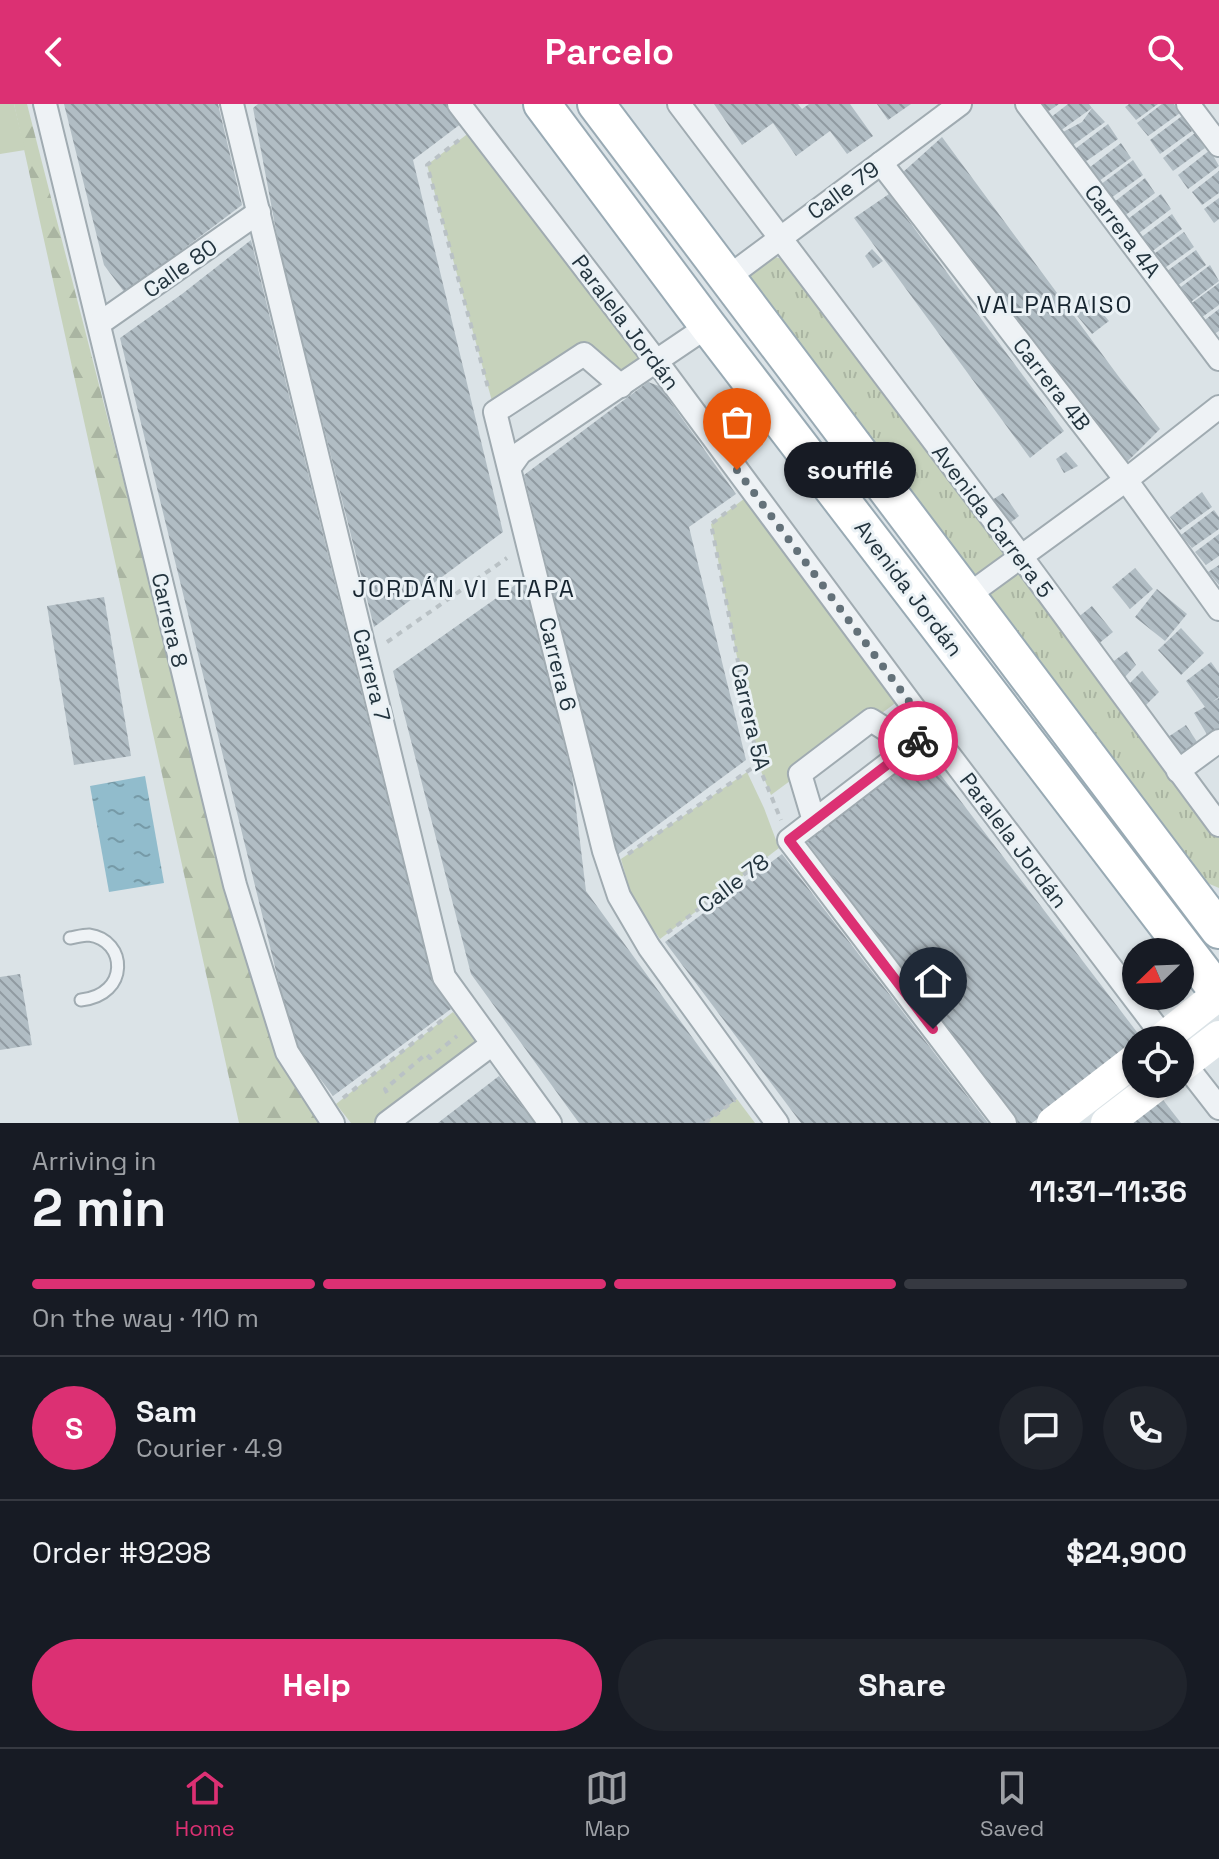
<!DOCTYPE html>
<meta charset="utf-8">
<style>
body{margin:0;font-family:"Space Grotesk",sans-serif;background:#20242c;color:#f1f3f6;height:100vh;display:flex;flex-direction:column;font-size:30px;white-space:nowrap}
*{box-sizing:border-box;margin:0}
p{font-size:26px;color:#9ea1a6}
.icon{flex:none;width:44px;height:44px;fill:none;stroke:currentColor;stroke-width:2;stroke-linecap:round;stroke-linejoin:round}
.map{position:relative;height:1019px;overflow:hidden}
.details{display:flex;flex-direction:column;background:#171b24;flex:1}
.details>*{flex:none}
.needle{width:52px;rotate:247deg}
.tools{position:absolute;left:1122px;top:834px;display:grid;gap:16px}
.tools a{display:grid;place-items:center;width:72px;height:72px;border-radius:50%;background:#171b24;box-shadow:0 2px 6px #0004;font-size:40px}
.pin{position:absolute;display:grid;place-items:center;width:68px;height:68px;color:#fff;margin:-82px -34px;border-radius:50% 50% 50% 0;rotate:-45deg;box-shadow:0 0 8px #0007}
.pin .icon{rotate:45deg}
.courier{position:absolute;display:grid;place-items:center;width:80px;height:80px;margin:-40px;border:6px solid #dc3073;border-radius:50%;background:#fff;color:#222;box-shadow:0 2px 10px #0007}
.bubble{position:absolute;height:56px;border-radius:28px;background:#171b24;box-shadow:0 2px 6px #0004;font-size:26px;font-weight:700;line-height:56px;text-align:center}
.headline em{font-style:normal;font-weight:700}
.headline div{display:flex;flex-direction:column-reverse}
.headline{display:flex;align-items:center;justify-content:space-between;height:136px;padding:0 32px}
h1{font-size:52px;font-weight:700;line-height:60px}
.bar{display:grid;grid-template-columns:repeat(4,1fr);gap:12px 8px;align-content:center;height:96px;padding:0 32px}
.bar i{height:10px;border-radius:6px;background:#363941}
.bar .selected{background:#dc3073}
.bar p{grid-column:span 4}
.line{display:flex;align-items:center;gap:20px;padding:0 32px;border-top:2px solid #363941}
.line div{flex:1}
.round{display:grid;place-items:center;flex:none;width:84px;height:84px;border-radius:42px;background:#20242c}
.cta{display:flex;gap:16px;margin-top:auto;padding:16px 32px}
.cta a{flex:1;height:92px;border-radius:48px;background:#dc3073;color:#fff;font-size:32px;font-weight:700;line-height:92px;text-align:center}
.cta a+a{background:#20242c;color:#f1f3f6}
header{display:flex;justify-content:space-between;align-items:center;height:104px;padding:0 32px;background:#dc3073;color:#fff;font-size:36px;font-weight:700}
.tabs{display:flex;justify-content:space-around;align-items:center;height:112px;border-top:2px solid #363941;background:#171b24;font-size:22px;color:#9ea1a6}
.tabs a{display:grid;justify-items:center;gap:4px}
.tabs .selected{color:#dc3073}
.map>svg:first-child{display:block}
.grass{fill:url(#grass-tufts)}
.forest{fill:url(#forest-firs)}
.green{fill:#c6d2bb}
.water{fill:url(#water-ripples)}
.building{fill:url(#building-back-hatch)}
.lines{fill:none;stroke-linecap:round;stroke-linejoin:round}
.lane-casing{stroke:#a0abb1;stroke-width:15}
.street-casing{stroke:#a0abb1;stroke-width:26}
.primary-casing{stroke:#99aab4;stroke-width:40}
.path{stroke:#b9c1c5;stroke-width:4;stroke-dasharray:6 6;stroke-linecap:butt}
.lane{stroke:#eef2f5;stroke-width:11}
.street{stroke:#eef2f5;stroke-width:22}
.secondary{stroke:#fff;stroke-width:32}
.primary{stroke:#fff;stroke-width:36}
.done{stroke:#637179;stroke-width:8;stroke-dasharray:0 14.4}
.route{stroke:#dc3073;stroke-width:10}
.labels{text-anchor:middle;dominant-baseline:central;stroke-width:6;stroke-linejoin:round;paint-order:stroke}
.street-label{font-size:22px;fill:#23343e;stroke:#eaf1f5}
.neighbourhood-label{font-size:24px;letter-spacing:2px;fill:#16242f;stroke:#eaf1f5}
</style>
<header><svg class="icon" aria-label="back" viewBox="0 0 24 24"><path d="M15 5l-7 7 7 7"/></svg>Parcelo<svg class="icon" aria-label="search" viewBox="0 0 24 24"><circle cx="10" cy="10" r="6"/><path d="M15 15l6 6"/></svg></header>
<div class="map">
<svg width="1219" height="1019" viewBox="0 0 1219 1019">
<defs>
<pattern id="grass-tufts" width="24" height="20" patternUnits="userSpaceOnUse" patternTransform="scale(2)"><rect width="24" height="20" fill="#c6d2bb"/><path d="M3 7l-1-3M5 7V3M7 7l1-3M15 17l-1-3M17 17v-4M19 17l1-3" fill="none" stroke="#aab5a2"/></pattern>
<pattern id="forest-firs" width="22" height="20" patternUnits="userSpaceOnUse" patternTransform="scale(2)"><rect width="22" height="20" fill="#c6d2bb"/><path d="M5 1l3.5 6h-7zM16 11l3.5 6h-7z" fill="#aab5a2"/></pattern>
<pattern id="water-ripples" width="26" height="14" patternUnits="userSpaceOnUse" patternTransform="scale(2)"><rect width="26" height="14" fill="#91bccc"/><path d="M2 4q2-2 4 0t4 0M15 11q2-2 4 0t4 0" fill="none" stroke="#769aa7"/></pattern>
<pattern id="building-back-hatch" width="6" height="6" patternUnits="userSpaceOnUse" patternTransform="scale(2)"><rect width="6" height="6" fill="#b1bdc4"/><path d="M-1 5l2 2M0 0l6 6M5-1l2 2" fill="none" stroke="#909aa1"/></pattern>
</defs>
<rect width="100%" height="100%" fill="#dbe3e7"/>
<path class="grass" d="M773,152L784,156L1219,731V784L1200,776L753,189L750,167Z"/>
<path class="forest" d="M14,0H27L229,788L276,950L323,1019H239Z"/>
<g class="green">
<path d="M0,0H14L25,46L0,50Z"/>
<path d="M470,28L648,264L621,282L583,250L495,308L427,61Z"/>
<path d="M753,388L905,592L771,691L758,660L711,420Z"/>
<path d="M747,668L764,704L779,744L660,835L632,795L621,755Z"/>
<path d="M453,908L477,938L373,1019H351L336,1000Z"/>
<path d="M737,995L755,1019H705Z"/>
</g>
<path class="water" d="M145,672L164,779L109,788L90,682Z"/>
<g class="building">
<path d="M64,0H218L242,101L125,189L104,161Z"/>
<path d="M258,0H448L462,19L413,56L503,428L374,523L281,153L253,4Z"/>
<path d="M714,0H798L802,5L809,0H850L873,32L847,50L830,27L796,52L773,19L742,41Z"/>
<path d="M877,0H911L888,16Z"/>
<path d="M1039,0H1059L1046,9Z"/>
<path d="M1068,0H1089L1092,4L1060,27L1050,14Z"/>
<path d="M1129,0H1158L1136,16L1125,3Z"/>
<path d="M1162,0H1174L1180,9L1148,32L1137,19Z"/>
<path d="M1092,4L1105,18L1073,41L1063,28L1082,18Z"/>
<path d="M1182,12L1192,27L1160,50L1150,36Z"/>
<path d="M1108,20L1118,35L1085,58L1075,45Z"/>
<path d="M1195,29L1205,44L1173,67L1163,54Z"/>
<path d="M942,33L1119,273L1160,325L1122,363L902,69Z"/>
<path d="M1121,39L1131,54L1099,77L1089,64Z"/>
<path d="M1210,46L1219,62L1188,85L1178,71Z"/>
<path d="M1133,56L1143,71L1111,94L1100,81Z"/>
<path d="M1219,67V89L1202,101L1192,88Z"/>
<path d="M1145,74L1155,89L1123,113L1113,99Z"/>
<path d="M889,90L1064,327L1030,354L854,114Z"/>
<path d="M1161,90L1171,105L1139,129L1128,115Z"/>
<path d="M1219,94V115L1214,119L1204,105Z"/>
<path d="M1172,110L1182,125L1150,149L1139,135Z"/>
<path d="M1184,128L1194,143L1162,166L1151,152Z"/>
<path d="M251,136L432,876L451,905L333,992L294,940L120,234L182,190Z"/>
<path d="M872,145L883,157L873,164L865,152Z"/>
<path d="M1196,146L1206,161L1174,184L1163,170Z"/>
<path d="M1210,161L1219,177L1188,200L1177,186Z"/>
<path d="M1219,179V201L1198,216L1188,202Z"/>
<path d="M1090,195L1109,217L1092,230L1074,208Z"/>
<path d="M1219,205V227L1211,232L1201,219Z"/>
<path d="M648,278L659,282L736,390L689,423L746,656L617,751L524,371Z"/>
<path d="M1066,348L1078,362L1064,369L1056,355Z"/>
<path d="M1202,388L1212,403L1180,426L1170,413Z"/>
<path d="M1003,389L1019,412L1005,423L989,398Z"/>
<path d="M1214,406L1219,413V425L1192,444L1181,431Z"/>
<path d="M1219,430V452L1206,461L1195,448Z"/>
<path d="M1219,461V481L1208,468Z"/>
<path d="M1135,464L1153,485L1130,505L1112,483Z"/>
<path d="M525,474L572,672L586,787L737,995L705,1019H579L471,870L393,567Z"/>
<path d="M1157,485L1187,510L1165,537L1135,513Z"/>
<path d="M104,493L131,652L74,661L47,502Z"/>
<path d="M1092,502L1113,528L1097,541L1076,515Z"/>
<path d="M1181,524L1204,549L1181,571L1158,546Z"/>
<path d="M1127,547L1136,561L1124,574L1110,560Z"/>
<path d="M1211,558L1219,569V593L1212,598L1219,594V633L1211,637L1194,609L1205,603L1186,577Z"/>
<path d="M1142,567L1159,588L1146,601L1129,580Z"/>
<path d="M1186,621L1201,644L1182,656L1168,633Z"/>
<path d="M921,645L1143,936H1136V941L1032,1019H1018L804,734Z"/>
<path d="M782,750L939,955L988,1019H801L665,838Z"/>
<path d="M20,870L32,941L0,946V873Z"/>
<path d="M499,972L535,1019H438L443,1015Z"/>
<path d="M1156,987L1181,1019H1115Z"/>
</g>
<g class="lines">
<defs>
<path id="lane" d="M70,834C76,833 83,831 89,831C127,836 130,891 81,896"/>
<g id="street">
<path d="M45,0L235,781L287,948L333,1019"/>
<path d="M232,0L444,873L550,1019"/>
<path d="M459,0L657,258L931,627L1166,936"/>
<path d="M679,0L1020,451L1219,721"/>
<path d="M1027,0L1219,255"/>
<path d="M1188,0L1219,41"/>
<path d="M881,59L1126,376L1219,505"/>
<path d="M727,174L960,0"/>
<path d="M100,219L259,108"/>
<path d="M621,282L584,250L495,308L604,747L619,792L649,843L777,1019"/>
<path d="M510,363L520,349L708,222"/>
<path d="M967,492L1126,376L1219,303"/>
<path d="M931,627L789,736L1005,1019"/>
<path d="M1178,667L1219,637"/>
<path d="M814,717L800,670L871,616L912,642"/>
<path d="M1180,954L1219,1004"/>
<path d="M387,1019L491,941"/>
</g>
<g id="primary">
<path d="M542,0L708,222L1219,889"/>
<path d="M596,0L1219,826"/>
</g>
</defs>
<use href="#lane" class="lane-casing"/>
<use href="#street" class="street-casing"/>
<use href="#primary" class="primary-casing"/>
<g class="path">
<path d="M459,36L427,61L489,287"/>
<path d="M736,401L711,420L758,660L781,716"/>
<path d="M387,538L507,454"/>
<path d="M628,750L758,660"/>
<path d="M667,829L771,750"/>
<path d="M387,989L385,985L426,950L430,954L457,932"/>
<path d="M343,994L446,913"/>
<path d="M705,1019L735,996"/>
</g>
<use href="#lane" class="lane"/>
<use href="#street" class="street"/>
<g class="secondary">
<path d="M1161,936L1219,890"/>
<path d="M1180,963L1219,933"/>
<path d="M1053,1019L1136,955"/>
<path d="M1107,1019L1158,980"/>
</g>
<use href="#primary" class="primary"/>
</g>
<g class="lines">
<path class="done" d="M737,366L931,627L918,637"/>
<path class="route" d="M918,637L789,736L933,925"/>
</g>
<g class="labels">
<g class="street-label">
<text transform="translate(843 86) rotate(-36)">Calle 79</text>
<text transform="translate(1123 127) rotate(53)">Carrera 4A</text>
<text transform="translate(180 164) rotate(-35)">Calle 80</text>
<text transform="translate(626 218) rotate(53)">Paralela Jordán</text>
<text transform="translate(1052 280) rotate(52)">Carrera 4B</text>
<text transform="translate(993 417) rotate(53)">Avenida Carrera 5</text>
<text transform="translate(909 484) rotate(53)">Avenida Jordán</text>
<text transform="translate(170 516) rotate(77)">Carrera 8</text>
<text transform="translate(558 560) rotate(76)">Carrera 6</text>
<text transform="translate(372 571) rotate(76)">Carrera 7</text>
<text transform="translate(751 613) rotate(77)">Carrera 5A</text>
<text transform="translate(1014 736) rotate(53)">Paralela Jordán</text>
<text transform="translate(733 779) rotate(-37)">Calle 78</text>
</g>
<g class="neighbourhood-label">
<text x="1055" y="200">VALPARAISO</text>
<text x="464" y="484">JORDÁN VI ETAPA</text>
</g>
</g>
</svg>
<div class="tools">
<a><svg class="needle" viewBox="-14 -14 28 28"><path d="M0-13l5 13h-10z" fill="#e53935"/><path d="M0 13l5-13h-10z" fill="#9ea1a6"/></svg></a>
<a><svg class="icon" aria-label="locate" viewBox="0 0 24 24"><circle cx="12" cy="12" r="6"/><path d="M12 2v4M12 18v4M2 12h4M18 12h4"/></svg></a>
</div>
<div class="pin" style="left:737px;top:366px;background:#ea580c"><svg class="icon" aria-label="bag" viewBox="0 0 24 24"><path d="M5 8h14l-1 12H6zM9 8a3 3 0 0 1 6 0"/></svg></div>
<div class="pin" style="left:933px;top:925px;background:#1f2937"><svg class="icon" aria-label="home" viewBox="0 0 24 24"><path d="M3 11l9-7 9 7M6 9v11h12V9"/></svg></div>
<div class="courier" style="left:918px;top:637px"><svg class="icon" aria-label="bike" viewBox="0 0 24 24"><circle cx="6" cy="16" r="4"/><circle cx="18" cy="16" r="4"/><path d="M6 16l4-8h5l3 8M10 8l3 8H6M13 5h3"/></svg></div>
<div class="bubble" style="left:784px;top:338px;width:132px">soufflé</div>
</div>
<section class="details">
<div class="headline"><div><h1>2 min</h1><p>Arriving in</p></div><em>11:31–11:36</em></div>
<div class="bar"><i class="selected"></i><i class="selected"></i><i class="selected"></i><i></i><p>On the way · 110 m</p></div>
<div class="line" style="height:144px"><b class="round" style="background:#dc3073;color:#fff">S</b><div><b>Sam</b><p>Courier · 4.9</p></div><a class="round"><svg class="icon" aria-label="chat" viewBox="0 0 24 24"><path d="M4 5h16v11H9l-5 4z"/></svg></a><a class="round"><svg class="icon" aria-label="phone" viewBox="0 0 24 24"><path d="M5 4h4l2 5-3 2q2 4 5 5l2-3 5 2v4C11 20 4 13 5 4z"/></svg></a></div>
<div class="line" style="height:104px"><div>Order #9298</div><b>$24,900</b></div>
<div class="cta"><a>Help</a><a>Share</a></div>
</section>
<nav class="tabs">
<a class="selected"><svg class="icon" aria-label="home" viewBox="0 0 24 24"><path d="M3 11l9-7 9 7M6 9v11h12V9"/></svg>Home</a>
<a><svg class="icon" aria-label="map" viewBox="0 0 24 24"><path d="M3 6l6-2 6 2 6-2v14l-6 2-6-2-6 2zM9 4v14M15 6v14"/></svg>Map</a>
<a><svg class="icon" aria-label="saved" viewBox="0 0 24 24"><path d="M7 4h10v16l-5-4-5 4z"/></svg>Saved</a>
</nav>
